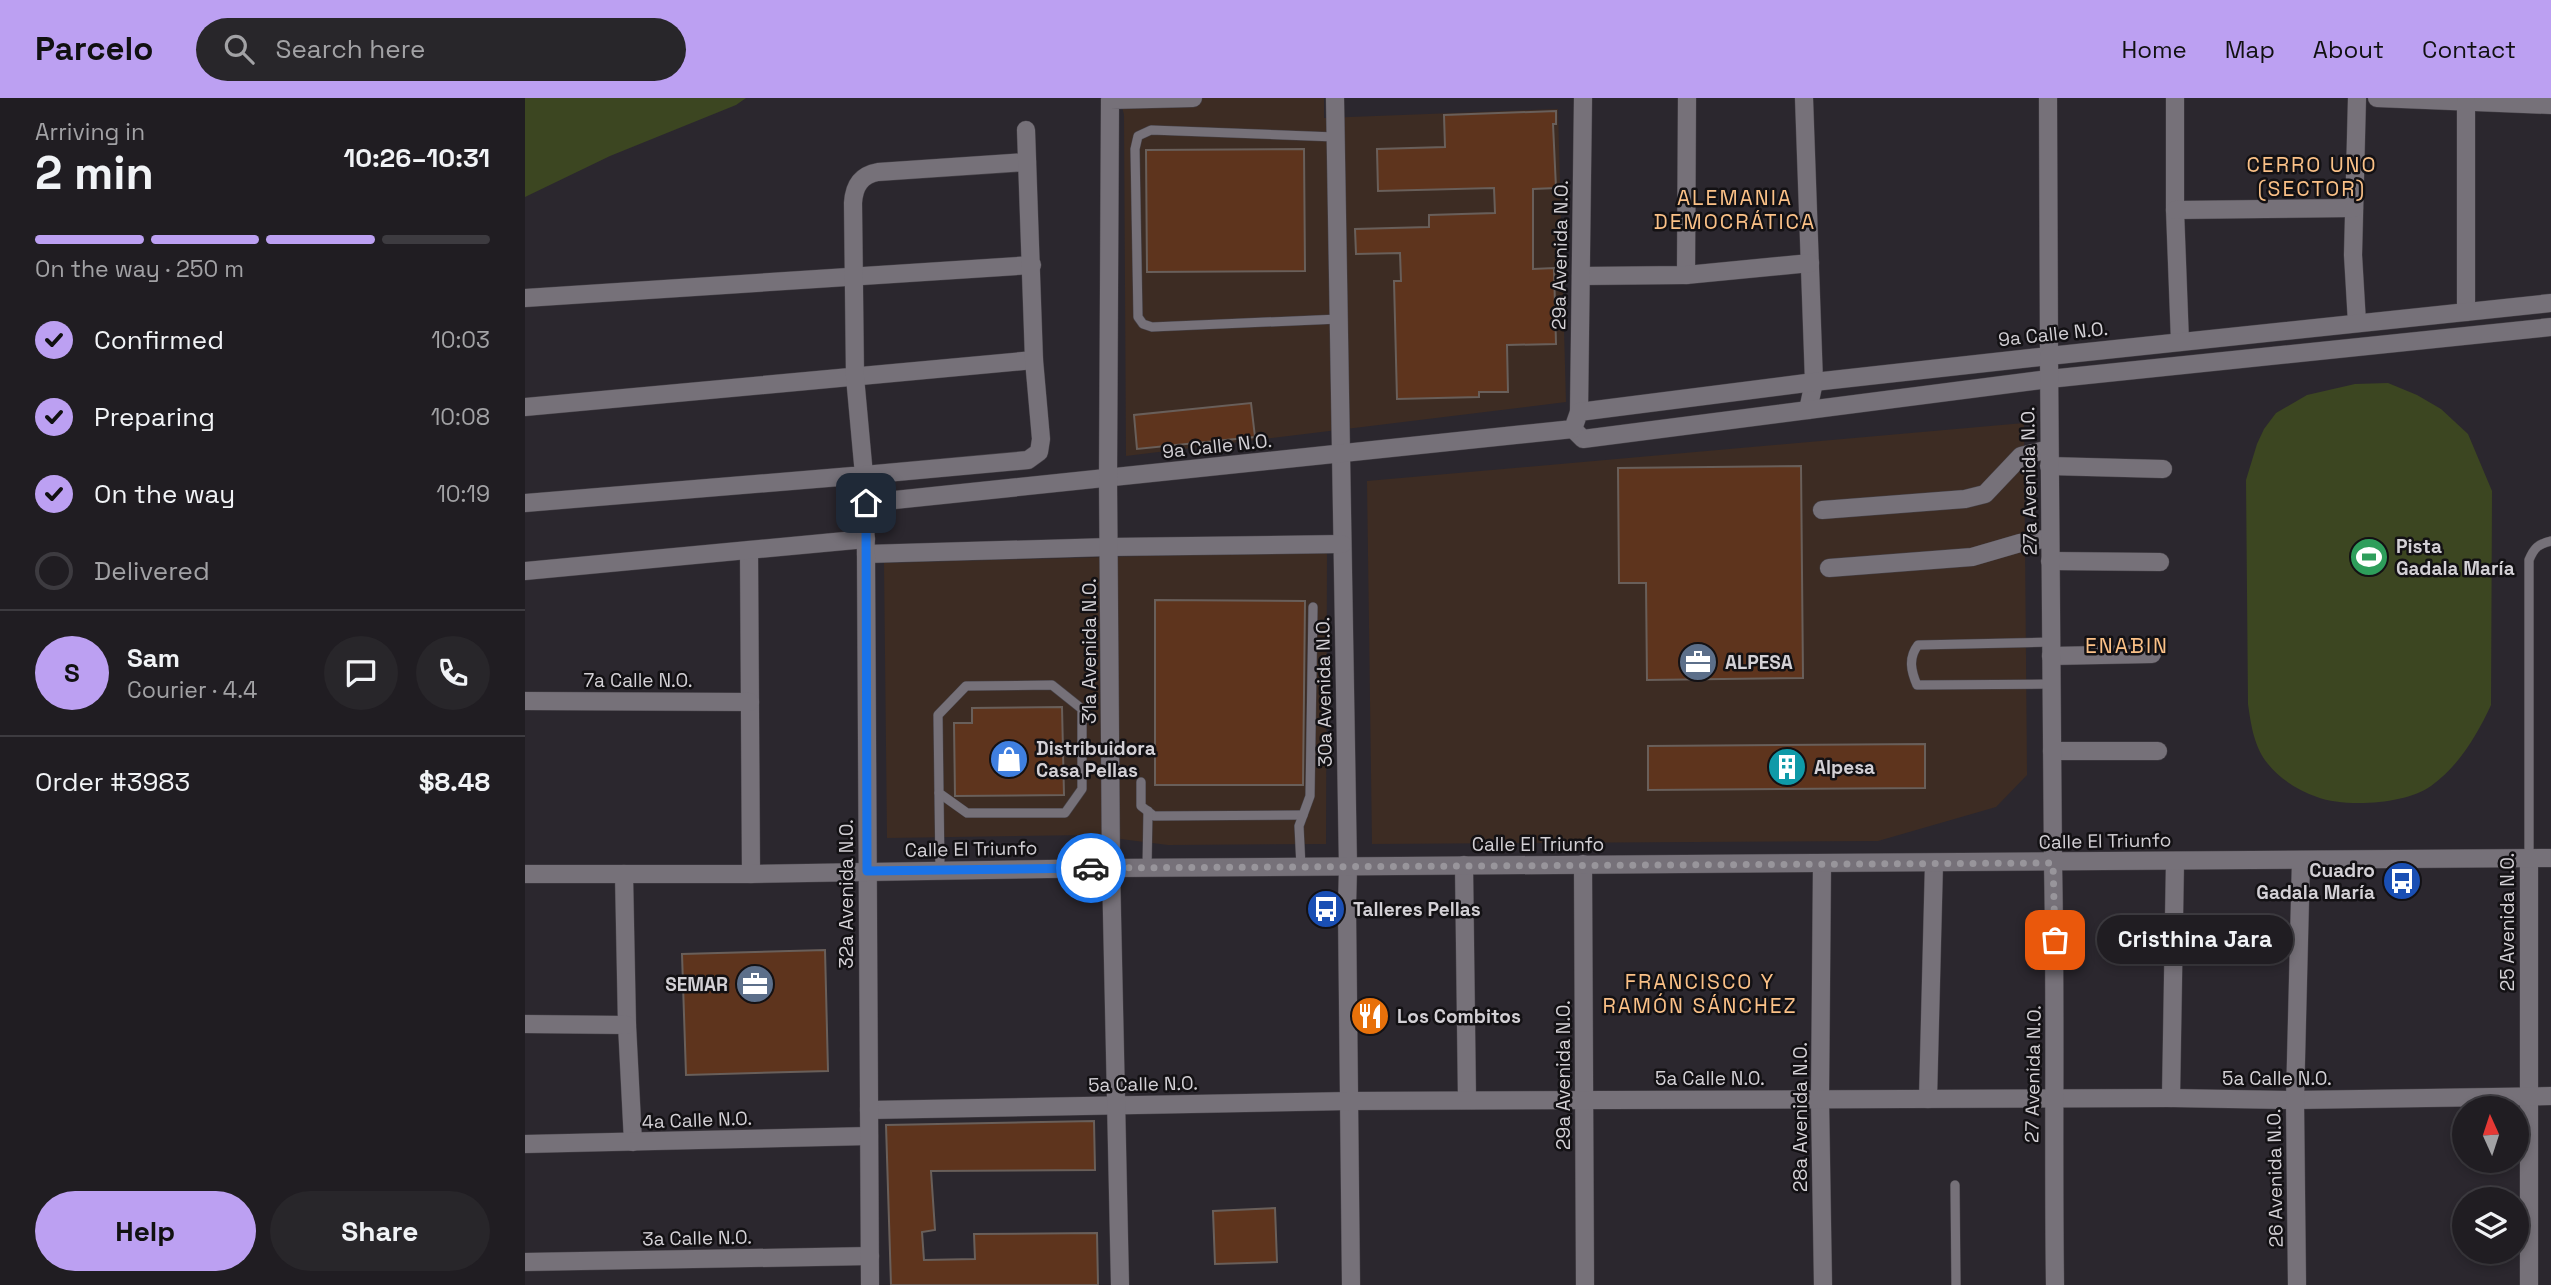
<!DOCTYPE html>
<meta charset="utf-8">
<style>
body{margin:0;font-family:"Space Grotesk",sans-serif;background:#28262a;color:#f1f3f6;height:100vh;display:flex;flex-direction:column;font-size:26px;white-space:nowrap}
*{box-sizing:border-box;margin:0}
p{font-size:23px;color:#a2a2a5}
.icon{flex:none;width:38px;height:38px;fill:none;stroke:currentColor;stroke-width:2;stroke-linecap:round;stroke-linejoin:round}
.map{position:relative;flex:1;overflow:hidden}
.sheet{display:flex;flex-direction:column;background:#201d22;width:525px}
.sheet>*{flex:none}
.needle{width:46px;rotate:357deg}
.tools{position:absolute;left:1927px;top:998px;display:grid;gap:14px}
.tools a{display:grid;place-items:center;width:77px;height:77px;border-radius:50%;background:#201d22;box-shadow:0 4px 10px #0003,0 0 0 2px #3d3b40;font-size:35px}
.pin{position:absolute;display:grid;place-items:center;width:60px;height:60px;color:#fff;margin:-30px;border-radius:14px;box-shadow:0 4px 10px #0006}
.courier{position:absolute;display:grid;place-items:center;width:70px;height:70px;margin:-35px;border:5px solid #1a73e8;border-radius:50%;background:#fff;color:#222;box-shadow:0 2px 9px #0007}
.bubble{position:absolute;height:49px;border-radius:24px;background:#201d22;box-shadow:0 4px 10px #0003,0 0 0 2px #3d3b40;font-size:23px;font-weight:700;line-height:49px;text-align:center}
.overview em{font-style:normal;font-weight:700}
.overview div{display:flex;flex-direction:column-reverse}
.overview{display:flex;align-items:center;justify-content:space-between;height:119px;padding:0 35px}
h1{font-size:46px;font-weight:700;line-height:52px}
.bar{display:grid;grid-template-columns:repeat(4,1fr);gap:10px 7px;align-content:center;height:84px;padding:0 35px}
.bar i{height:9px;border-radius:5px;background:#3d3b40}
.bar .selected{background:#bca0f2}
.bar p{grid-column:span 4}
.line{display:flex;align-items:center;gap:18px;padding:0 35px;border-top:2px solid #3d3b40}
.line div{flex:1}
.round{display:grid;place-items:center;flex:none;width:74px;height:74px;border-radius:37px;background:#28262a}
ol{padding:0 35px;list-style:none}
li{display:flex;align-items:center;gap:21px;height:77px}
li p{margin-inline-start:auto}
li .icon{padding:7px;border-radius:50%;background:#bca0f2;color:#111;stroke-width:4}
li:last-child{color:#a2a2a5}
li i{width:38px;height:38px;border:4px solid #3d3b40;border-radius:50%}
.action{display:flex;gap:14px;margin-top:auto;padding:14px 35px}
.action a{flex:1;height:80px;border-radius:42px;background:#bca0f2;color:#111;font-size:28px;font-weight:700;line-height:80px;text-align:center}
.action a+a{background:#28262a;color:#f1f3f6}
header{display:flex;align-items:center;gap:42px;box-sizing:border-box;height:98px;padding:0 35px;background:#bca0f2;color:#111}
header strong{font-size:33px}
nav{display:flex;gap:38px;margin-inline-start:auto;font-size:24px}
.search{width:490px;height:63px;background:#28262a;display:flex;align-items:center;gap:18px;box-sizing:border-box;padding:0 24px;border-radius:38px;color:#a2a2a5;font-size:26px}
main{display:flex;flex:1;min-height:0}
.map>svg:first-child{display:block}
.industrial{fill:#3d2c23}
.green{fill:#3c4621}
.building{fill:#5e341d;stroke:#695f5a;stroke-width:2}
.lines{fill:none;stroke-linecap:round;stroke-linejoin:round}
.service-casing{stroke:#464248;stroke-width:10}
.minor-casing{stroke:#464248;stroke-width:19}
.tertiary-casing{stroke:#464248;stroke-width:19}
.secondary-casing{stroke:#464248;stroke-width:19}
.service{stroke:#767179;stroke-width:9}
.minor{stroke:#767179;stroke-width:18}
.tertiary{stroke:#767179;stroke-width:18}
.secondary{stroke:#767179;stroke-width:18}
.done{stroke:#98959b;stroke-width:7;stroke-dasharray:0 12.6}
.route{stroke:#1a73e8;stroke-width:9}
.labels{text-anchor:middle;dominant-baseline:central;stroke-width:5;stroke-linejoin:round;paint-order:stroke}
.street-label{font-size:19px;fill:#d3d0d5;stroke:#131114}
.poi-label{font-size:19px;font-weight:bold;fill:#d3d0d5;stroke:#131114;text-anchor:start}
.neighbourhood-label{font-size:21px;letter-spacing:2px;fill:#fbc187;stroke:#131114}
</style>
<header>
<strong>Parcelo</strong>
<div class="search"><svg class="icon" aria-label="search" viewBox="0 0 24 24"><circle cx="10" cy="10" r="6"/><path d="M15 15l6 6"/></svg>Search here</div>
<nav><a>Home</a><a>Map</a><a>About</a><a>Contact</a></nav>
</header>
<main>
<section class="sheet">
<div class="overview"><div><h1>2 min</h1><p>Arriving in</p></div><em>10:26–10:31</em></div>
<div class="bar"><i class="selected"></i><i class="selected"></i><i class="selected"></i><i></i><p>On the way · 250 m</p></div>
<ol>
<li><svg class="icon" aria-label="check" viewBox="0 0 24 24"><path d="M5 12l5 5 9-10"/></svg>Confirmed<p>10:03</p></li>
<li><svg class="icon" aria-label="check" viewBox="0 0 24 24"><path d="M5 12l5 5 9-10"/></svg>Preparing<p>10:08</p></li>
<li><svg class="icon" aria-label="check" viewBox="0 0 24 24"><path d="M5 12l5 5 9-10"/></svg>On the way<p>10:19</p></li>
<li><i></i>Delivered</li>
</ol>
<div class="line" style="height:126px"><b class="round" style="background:#bca0f2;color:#111">S</b><div><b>Sam</b><p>Courier · 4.4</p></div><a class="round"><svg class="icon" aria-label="chat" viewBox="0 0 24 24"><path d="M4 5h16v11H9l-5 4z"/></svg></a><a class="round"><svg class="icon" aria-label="phone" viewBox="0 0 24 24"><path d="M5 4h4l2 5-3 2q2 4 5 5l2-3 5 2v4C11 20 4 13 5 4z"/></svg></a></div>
<div class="line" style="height:91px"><div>Order #3983</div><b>$8.48</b></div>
<div class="action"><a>Help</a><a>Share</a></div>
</section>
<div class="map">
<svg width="2026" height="1187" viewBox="0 0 2026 1187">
<rect width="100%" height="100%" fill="#2b272e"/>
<g class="industrial">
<path d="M595,0H799V20L1033,11L1041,304L601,358L599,17Z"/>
<path d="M1499,325L1502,677L1471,709L1353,743L847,746L842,383Z"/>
<path d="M802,453L801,746L643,747L564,737L362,740L359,465Z"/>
</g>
<g class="green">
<path d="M0,0H221L211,7L85,58L0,99Z"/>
<path d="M1863,285L1892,297L1916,311L1943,336L1967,393L1966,607C1952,637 1934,668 1906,688C1881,706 1821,710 1792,699C1774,693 1755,681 1743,666C1729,649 1726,627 1723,606L1721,382L1732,346L1739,331L1751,315L1782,297L1830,286Z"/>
</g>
<g class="building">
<path d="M1031,13V26H1028L1031,90L1008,91V171L1029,170L1031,246L982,247L983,294H954V299L872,301L869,183H876L875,155L831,156L830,131L904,129V117L970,115L969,90L853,93L852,51L920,49L919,17Z"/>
<path d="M779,51L780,173L622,174L621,52Z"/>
<path d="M726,305L730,339L612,351L609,317Z"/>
<path d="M1276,368L1278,580L1122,582L1121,485H1094L1093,370Z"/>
<path d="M630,502L780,503L778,687H630Z"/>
<path d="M537,609L539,697L430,698L429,625H447V610Z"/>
<path d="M1400,646V690L1123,692V648Z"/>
<path d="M300,852L303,973L161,977L157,856Z"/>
<path d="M569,1023L570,1072L406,1073L410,1132L397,1134L399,1162L450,1161L449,1136L572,1135L573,1187H366L361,1027Z"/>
<path d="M750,1110L752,1164L690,1166L688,1113Z"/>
</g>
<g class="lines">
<defs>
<g id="service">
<path d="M810,39L626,32L613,38L610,51L613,219L618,226L627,229L814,221"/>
<path d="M1526,544L1393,547C1383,560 1386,573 1392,587L1526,586"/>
<path d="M527,587L557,611V691L540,715H442L414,695L413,617L441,588Z"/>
<path d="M616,684V708L629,718L778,717"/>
<path d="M414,695L415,772"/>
<path d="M2004,760V462C2009,450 2013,446 2026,443"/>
<path d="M776,769L774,728L785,698L788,509"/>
<path d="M622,770L623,713"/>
<path d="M1430,1087L1431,1187"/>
</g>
<g id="minor">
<path d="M810,0L823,769L822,810L826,1187"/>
<path d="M1279,0L1289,284L1283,312"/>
<path d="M1650,0V112L1655,244"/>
<path d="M1832,0L1828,157L1832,225"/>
<path d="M1852,0L2026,7"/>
<path d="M1941,4V214"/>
<path d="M1650,112L1829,110"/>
<path d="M1161,177L1162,0"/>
<path d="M1056,178L1161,177L1285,165"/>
<path d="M0,200L507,167"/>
<path d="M0,309L509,262"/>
<path d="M1054,314L1058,0"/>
<path d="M1048,331L1058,341L1524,281"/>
<path d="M1524,368L1638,371"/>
<path d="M0,405L339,377L330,279L328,105C329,88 336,77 353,74L502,64"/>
<path d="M341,405L1048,331L1054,314L1289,284L1524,258L1523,0"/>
<path d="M1297,412L1440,401L1460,396L1496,358L1524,351"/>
<path d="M224,452L226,776"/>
<path d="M341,456L584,449L817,446"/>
<path d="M1525,463L1635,464"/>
<path d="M1304,470L1447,459L1495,445L1525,440"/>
<path d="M0,473L341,441"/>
<path d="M1526,558L1627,556"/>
<path d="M0,603L225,604"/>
<path d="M1527,653H1633"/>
<path d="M2004,760V1187"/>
<path d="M1058,766L1060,1187"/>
<path d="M1297,766L1295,1001L1298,1187"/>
<path d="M939,767L942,1002"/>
<path d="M99,776L102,927L108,1044"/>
<path d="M0,926L102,927"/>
<path d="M1646,1000L1650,763"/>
<path d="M1403,1001L1409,765"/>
<path d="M344,1012L824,1003L1646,1000L1770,1002L2026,998"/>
<path d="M0,1046L344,1038"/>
<path d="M0,1164L345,1158"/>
<path d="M345,1187L341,456L339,377L503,362L514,354L516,341L509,262L501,32"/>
<path d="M595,1187L586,770L583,381L585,2L668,0"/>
<path d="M1772,1187L1770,1002L1776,762"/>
</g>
<g id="tertiary">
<path d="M1524,281L2026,229"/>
<path d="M1528,765L1524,258L2026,205"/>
</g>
<g id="secondary">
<path d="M1528,765C1531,906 1528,1046 1530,1187"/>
<path d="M0,776H226L586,770L2026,760"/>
</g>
</defs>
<use href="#service" class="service-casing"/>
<use href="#minor" class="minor-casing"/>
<use href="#tertiary" class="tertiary-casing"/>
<use href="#secondary" class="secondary-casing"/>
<use href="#service" class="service"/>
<use href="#minor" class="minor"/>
<use href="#tertiary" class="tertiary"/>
<use href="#secondary" class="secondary"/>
</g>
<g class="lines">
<path class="done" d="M566,770L1528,765L1530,842"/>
<path class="route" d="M341,405L342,773L566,770"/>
</g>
<defs>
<symbol id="stadium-disc" viewBox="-11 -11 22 22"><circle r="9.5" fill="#2e9e5b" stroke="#131114"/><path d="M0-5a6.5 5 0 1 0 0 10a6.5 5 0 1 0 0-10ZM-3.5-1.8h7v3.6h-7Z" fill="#fff"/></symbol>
<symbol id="office-disc" viewBox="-11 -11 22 22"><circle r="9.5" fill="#5c6f8a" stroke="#131114"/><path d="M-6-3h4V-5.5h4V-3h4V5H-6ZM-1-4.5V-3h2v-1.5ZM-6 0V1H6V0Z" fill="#fff"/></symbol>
<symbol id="shop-disc" viewBox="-11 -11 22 22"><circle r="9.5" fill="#3f7fe0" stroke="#131114"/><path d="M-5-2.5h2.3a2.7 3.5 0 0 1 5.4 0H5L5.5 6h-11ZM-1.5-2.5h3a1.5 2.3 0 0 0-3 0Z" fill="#fff"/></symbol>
<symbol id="building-disc" viewBox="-11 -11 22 22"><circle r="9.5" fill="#0f9aa8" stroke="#131114"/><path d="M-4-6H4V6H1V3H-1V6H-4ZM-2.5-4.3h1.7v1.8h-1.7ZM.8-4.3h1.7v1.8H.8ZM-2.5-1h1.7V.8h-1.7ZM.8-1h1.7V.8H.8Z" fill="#fff"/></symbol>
<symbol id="bus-disc" viewBox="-11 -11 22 22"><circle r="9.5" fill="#1a4fb4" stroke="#131114"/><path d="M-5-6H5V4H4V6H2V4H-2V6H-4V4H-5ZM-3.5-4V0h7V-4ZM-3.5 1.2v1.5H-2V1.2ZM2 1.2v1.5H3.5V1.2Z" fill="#fff"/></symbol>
<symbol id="restaurant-disc" viewBox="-11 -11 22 22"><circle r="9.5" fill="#e8710a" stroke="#131114"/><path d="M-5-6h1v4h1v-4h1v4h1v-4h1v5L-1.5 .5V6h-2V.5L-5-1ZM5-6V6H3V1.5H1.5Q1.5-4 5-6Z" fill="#fff"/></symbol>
</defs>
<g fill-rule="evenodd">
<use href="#stadium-disc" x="1822" y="437" width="44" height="44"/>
<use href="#office-disc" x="1151" y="542" width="44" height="44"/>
<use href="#shop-disc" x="462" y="639" width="44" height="44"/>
<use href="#building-disc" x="1240" y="647" width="44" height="44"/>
<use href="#bus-disc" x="1855" y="761" width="44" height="44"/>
<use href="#bus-disc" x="779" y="789" width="44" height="44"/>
<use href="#office-disc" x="208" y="864" width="44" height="44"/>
<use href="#restaurant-disc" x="823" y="896" width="44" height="44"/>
</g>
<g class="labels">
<g class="street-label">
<text transform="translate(1035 157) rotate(-89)">29a Avenida N.O.</text>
<text transform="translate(1528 236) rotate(-6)">9a Calle N.O.</text>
<text transform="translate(692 348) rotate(-6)">9a Calle N.O.</text>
<text transform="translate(1504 383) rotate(-91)">27a Avenida N.O.</text>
<text transform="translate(564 553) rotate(-90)">31a Avenida N.O.</text>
<text x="113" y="582">7a Calle N.O.</text>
<text transform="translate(799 594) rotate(-91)">30a Avenida N.O.</text>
<text transform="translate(1580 743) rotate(-1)">Calle El Triunfo</text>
<text x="1013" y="746">Calle El Triunfo</text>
<text transform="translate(446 751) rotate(-1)">Calle El Triunfo</text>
<text transform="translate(321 796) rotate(-90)">32a Avenida N.O.</text>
<text transform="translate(1982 824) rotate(-90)">25 Avenida N.O.</text>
<text transform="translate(1508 976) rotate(-89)">27 Avenida N.O.</text>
<text transform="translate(1038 977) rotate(-90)">29a Avenida N.O.</text>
<text x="1185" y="980">5a Calle N.O.</text>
<text x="1752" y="980">5a Calle N.O.</text>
<text transform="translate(618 986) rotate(-1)">5a Calle N.O.</text>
<text transform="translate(1275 1019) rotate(-90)">28a Avenida N.O.</text>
<text transform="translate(172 1022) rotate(-2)">4a Calle N.O.</text>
<text transform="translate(1750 1080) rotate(-91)">26 Avenida N.O.</text>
<text transform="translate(172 1140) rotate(-1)">3a Calle N.O.</text>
</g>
<g class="poi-label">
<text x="1871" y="448">Pista<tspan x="1871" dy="22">Gadala María</tspan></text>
<text x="1200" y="564">ALPESA</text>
<text x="511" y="650">Distribuidora<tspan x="511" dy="22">Casa Pellas</tspan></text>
<text x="1289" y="669">Alpesa</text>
<text x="1850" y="772" text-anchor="end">Cuadro<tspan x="1850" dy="22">Gadala María</tspan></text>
<text x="828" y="811">Talleres Pellas</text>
<text x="203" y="886" text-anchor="end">SEMAR</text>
<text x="872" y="918">Los Combitos</text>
</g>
<g class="neighbourhood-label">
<text x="1787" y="66">CERRO UNO<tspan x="1787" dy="24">(SECTOR)</tspan></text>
<text x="1210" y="99">ALEMANIA<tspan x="1210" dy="24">DEMOCRÁTICA</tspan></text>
<text x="1602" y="547">ENABIN</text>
<text x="1175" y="883">FRANCISCO Y<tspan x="1175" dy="24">RAMÓN SÁNCHEZ</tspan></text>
</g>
</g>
</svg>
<div class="tools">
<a><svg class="needle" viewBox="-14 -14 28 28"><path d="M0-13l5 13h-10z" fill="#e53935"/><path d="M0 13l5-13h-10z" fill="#a2a2a5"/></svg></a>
<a><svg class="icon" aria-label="layers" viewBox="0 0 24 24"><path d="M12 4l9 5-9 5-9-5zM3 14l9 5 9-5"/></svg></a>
</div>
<div class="pin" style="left:1530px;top:842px;background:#ea580c"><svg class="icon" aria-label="bag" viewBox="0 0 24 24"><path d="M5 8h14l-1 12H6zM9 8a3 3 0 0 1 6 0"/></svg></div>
<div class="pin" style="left:341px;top:405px;background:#1f2937"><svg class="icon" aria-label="home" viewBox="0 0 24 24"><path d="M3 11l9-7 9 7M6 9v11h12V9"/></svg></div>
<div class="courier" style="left:566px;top:770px"><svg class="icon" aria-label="car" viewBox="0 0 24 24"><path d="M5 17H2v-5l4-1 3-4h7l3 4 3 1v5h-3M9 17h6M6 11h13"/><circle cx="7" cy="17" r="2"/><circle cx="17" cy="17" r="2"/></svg></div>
<div class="bubble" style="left:1572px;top:817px;width:196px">Cristhina Jara</div>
</div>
</main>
